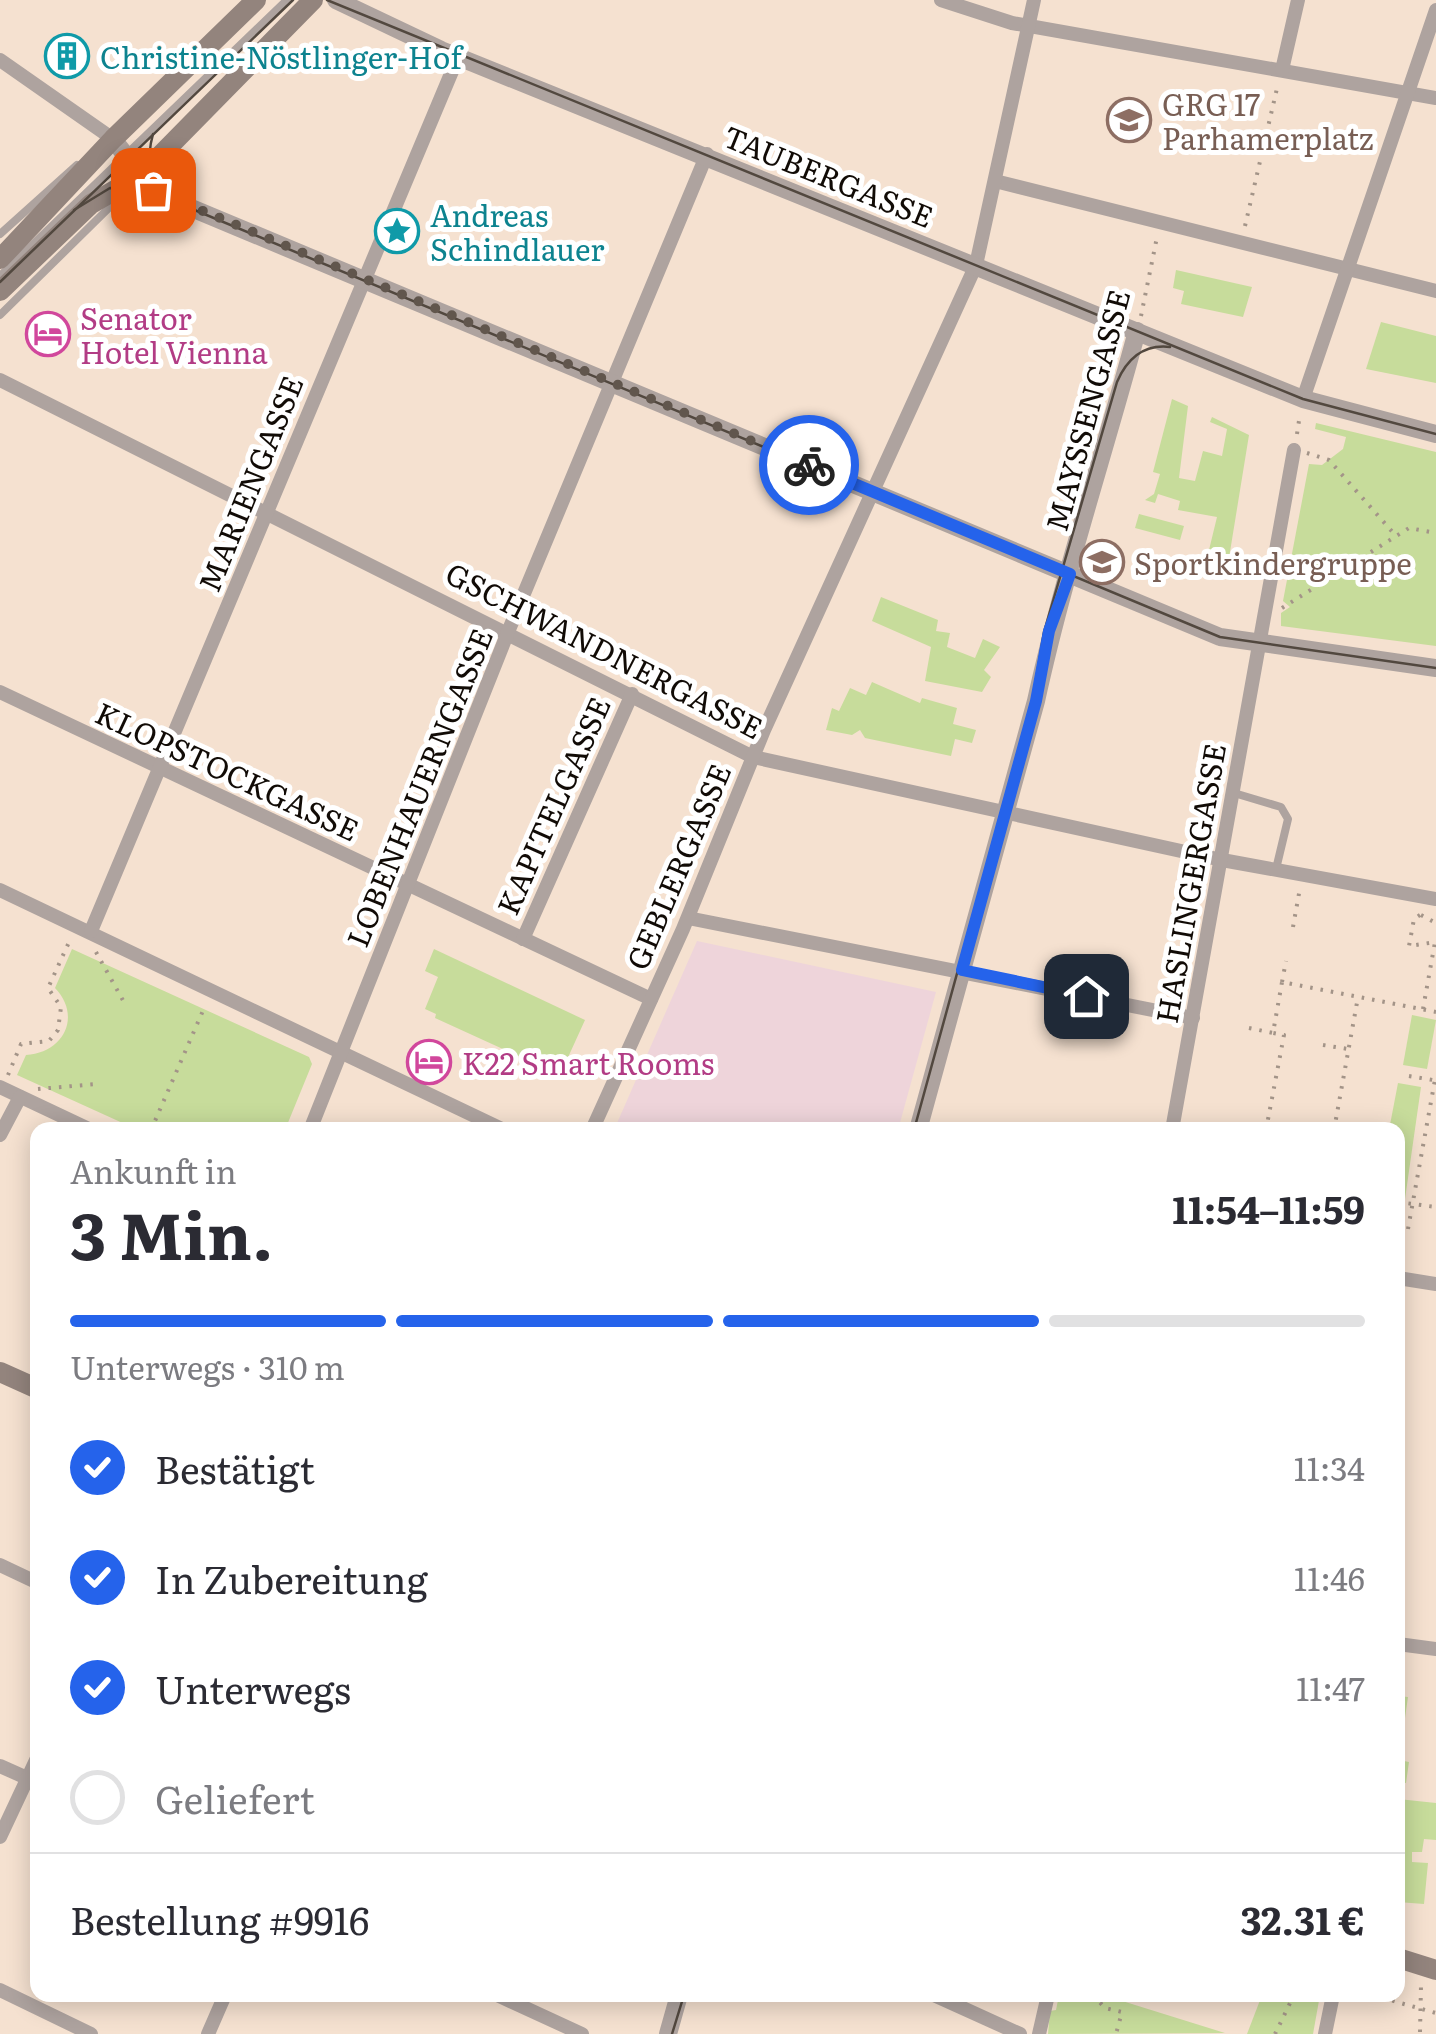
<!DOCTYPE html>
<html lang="de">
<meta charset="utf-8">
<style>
body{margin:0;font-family:Literata,serif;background:#f7f7f7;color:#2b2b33;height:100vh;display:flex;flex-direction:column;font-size:38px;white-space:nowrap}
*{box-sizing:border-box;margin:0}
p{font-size:32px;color:#7c7c81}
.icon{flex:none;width:55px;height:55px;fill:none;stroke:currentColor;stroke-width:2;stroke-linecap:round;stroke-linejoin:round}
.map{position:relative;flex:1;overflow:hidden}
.panel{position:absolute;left:30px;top:1122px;width:1375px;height:880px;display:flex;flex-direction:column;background:#fff;border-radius:20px;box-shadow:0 5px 25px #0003}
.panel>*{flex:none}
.pin{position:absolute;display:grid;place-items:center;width:85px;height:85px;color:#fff;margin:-42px;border-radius:20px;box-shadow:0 5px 15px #0006}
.courier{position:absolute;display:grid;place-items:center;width:100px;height:100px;margin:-50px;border:8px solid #2563eb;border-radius:50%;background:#fff;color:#222;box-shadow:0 2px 12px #0007}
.summary em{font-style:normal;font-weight:700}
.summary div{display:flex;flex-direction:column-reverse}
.summary{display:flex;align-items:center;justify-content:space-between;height:170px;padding:0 40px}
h1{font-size:65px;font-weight:700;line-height:75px}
.bar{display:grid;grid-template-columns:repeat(4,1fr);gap:15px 10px;align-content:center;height:120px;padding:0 40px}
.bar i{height:12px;border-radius:8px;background:#e1e1e2}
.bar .active{background:#2563eb}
.bar p{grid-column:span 4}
.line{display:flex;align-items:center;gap:25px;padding:0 40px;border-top:2px solid #e1e1e2}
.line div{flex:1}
ol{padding:0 40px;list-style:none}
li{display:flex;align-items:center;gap:30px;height:110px}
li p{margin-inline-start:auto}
li .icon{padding:10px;border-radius:50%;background:#2563eb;color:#fff;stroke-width:4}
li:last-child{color:#7c7c81}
li i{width:55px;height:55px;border:5px solid #e1e1e2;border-radius:50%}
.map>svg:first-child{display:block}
.industrial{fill:#eed4da}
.green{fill:#c7dc9b}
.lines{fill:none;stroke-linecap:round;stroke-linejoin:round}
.path{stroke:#a39488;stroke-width:4;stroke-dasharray:2.5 8;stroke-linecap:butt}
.service{stroke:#aea39f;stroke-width:8}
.minor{stroke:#aea39f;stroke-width:14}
.tertiary{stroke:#aea39f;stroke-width:18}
.secondary{stroke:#93847d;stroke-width:20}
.tram{stroke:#52483f;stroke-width:2.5}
.done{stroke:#61564d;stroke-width:10;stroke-dasharray:0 18}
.route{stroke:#2563eb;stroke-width:12}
.labels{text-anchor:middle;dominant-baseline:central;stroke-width:10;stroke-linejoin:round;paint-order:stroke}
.culture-label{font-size:30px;fill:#0d838f;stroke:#fff;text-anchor:start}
.education-label{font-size:30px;fill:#785e54;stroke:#fff;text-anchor:start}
.street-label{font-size:30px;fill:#110b06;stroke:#fff}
.hotel-label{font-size:30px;fill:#b23c85;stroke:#fff;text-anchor:start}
</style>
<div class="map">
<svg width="1436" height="2034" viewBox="0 0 1436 2034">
<rect width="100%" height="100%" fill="#f5e1d0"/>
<path class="industrial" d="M697,941L936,992L898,1130H614Z"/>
<g class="green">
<path d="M1176,270L1252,287L1243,317L1181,304L1184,291L1173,288Z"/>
<path d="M1381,322L1436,336V383L1366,369Z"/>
<path d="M1172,399L1188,406L1179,478L1195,481L1203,451L1222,456L1227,429L1210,422L1212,417L1249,435L1229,558L1209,550L1217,517L1178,510L1180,501L1158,494L1155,503L1145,500L1154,494L1160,474L1153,472Z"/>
<path d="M1316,423L1436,452V646L1281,626V613L1290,607L1283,601L1309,464L1322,465L1343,449L1346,437L1315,429Z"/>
<path d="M1139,514L1184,526L1180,540L1135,528Z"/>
<path d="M881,597L938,620L936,631L950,633L947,647L975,658L983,639L1000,647L984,670L991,677L982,692L925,681L931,647L872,621Z"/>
<path d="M872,682L920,703L922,698L957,708L953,724L976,730L972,743L955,739L951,756L865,738L860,730L852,735L826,730L832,708L839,711L850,688L866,695Z"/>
<path d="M72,949L309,1057L312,1064L285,1130H138L17,1075L26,1055C64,1053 82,1016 55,988Z"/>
<path d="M434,949L585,1020L560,1075L435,1018L436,1014L425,1009L438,977L425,971Z"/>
<path d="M1412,1015L1436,1020L1427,1069L1403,1065Z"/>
<path d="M1398,1083L1421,1087L1405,1199L1398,1198V1130H1389Z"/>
<path d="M1398,1696L1408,1697L1399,1760L1409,1762L1406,1783L1398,1782Z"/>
<path d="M1398,1799L1436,1803V1840L1424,1839L1422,1852H1412V1862L1428,1863L1424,1904L1398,1902Z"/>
<path d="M1059,1995H1103L1225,2033L1048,2034L1050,2011L1056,2010Z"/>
<path d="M1262,1995H1320L1313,2034H1247Z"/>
</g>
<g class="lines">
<g class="path">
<path d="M1245,226L1278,84"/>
<path d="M1141,316L1157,237"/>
<path d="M1297,434L1300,414"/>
<path d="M1307,453L1329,460L1396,536"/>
<path d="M1282,608L1409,528L1436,533"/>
<path d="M1420,915L1414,919L1409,946L1436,942"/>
<path d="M1421,915L1436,923"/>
<path d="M1293,927L1300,888"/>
<path d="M96,952L125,1004"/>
<path d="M1282,982L1286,961"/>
<path d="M1423,1009L1435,942"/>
<path d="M1249,1028L1273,1033L1282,982L1436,1012"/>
<path d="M1323,1045L1348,1049"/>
<path d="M8,1075L21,1044L49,1041L58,1030L61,1007L48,988L70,940"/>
<path d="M1409,1076L1433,1080"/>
<path d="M38,1089L97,1084"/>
<path d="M151,1130L205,1006"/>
<path d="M1266,1130L1284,1035L1273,1033"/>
<path d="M1334,1130L1358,997"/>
<path d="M1398,1202L1436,1207"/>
<path d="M1408,1229L1436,1074"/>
<path d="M1093,1995L1105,2008L1122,2012L1116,2034"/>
<path d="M1372,1995L1436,2013"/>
<path d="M1420,2032L1421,1986"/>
<path d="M1275,2034L1294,1995"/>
</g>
<g class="service">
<path d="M0,234L77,165"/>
<path d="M0,276L287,0"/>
<path d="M0,315L122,195"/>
<path d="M1234,793L1281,807L1288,819L1276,869"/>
</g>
<g class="minor">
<path d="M941,0L1012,23L1436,98"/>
<path d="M0,60L113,139"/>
<path d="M1282,70L1298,0"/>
<path d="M995,181L1436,291"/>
<path d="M0,380L753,757L1222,860L1436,899"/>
<path d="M1303,399L1436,10"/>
<path d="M0,692L651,999"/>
<path d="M0,890L504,1130"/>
<path d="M688,918L1193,1018"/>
<path d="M91,931L458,57"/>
<path d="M523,939L632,694"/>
<path d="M0,1087L91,1130"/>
<path d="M310,1130L508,632L707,154"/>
<path d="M592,1130L683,929L764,730L976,265L1034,0"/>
<path d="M1172,1130L1294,450"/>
<path d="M0,1135L20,1097"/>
<path d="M1398,1278L1436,1284"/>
<path d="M0,1565L38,1583"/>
<path d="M1398,1644L1436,1649"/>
<path d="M0,1766L38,1783"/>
<path d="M0,1837L38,1756"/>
<path d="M0,1990L91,2034"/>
<path d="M497,1995L582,2034"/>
<path d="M934,1995L1020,2034"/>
<path d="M208,2034L225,1995"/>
<path d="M1039,2034L1048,1995"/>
<path d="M1325,2034L1333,1995"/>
</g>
<g class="tertiary">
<path d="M336,0L441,50L1303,399L1436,434"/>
<path d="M113,139L149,186L165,197L1220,637L1436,668"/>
<path d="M918,1130L1036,701C1063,577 1104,454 1137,331"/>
<path d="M668,2034L679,1995"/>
</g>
<g class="secondary">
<path d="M0,259L113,139L256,0"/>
<path d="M0,291L91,204L141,175L313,0"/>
<path d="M0,1372L38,1389"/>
<path d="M1398,1958L1436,1970"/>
</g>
<g class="tram">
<path d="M327,0L1303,399L1436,434"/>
<path d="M153,134C146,159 149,179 169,197"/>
<path d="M74,210L110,188L149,191L1220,637L1436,668"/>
<path d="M0,282L293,0"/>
<path d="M914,1130L1033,697L1044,632L1117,382C1127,359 1144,344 1170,347"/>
<path d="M672,2034L684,1995"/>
</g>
</g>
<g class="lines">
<path class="done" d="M153,190L809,465"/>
<path class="route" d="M809,465L1070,574L1049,631L1036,701L962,970L1086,996"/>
</g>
<defs>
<symbol id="building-ring" viewBox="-11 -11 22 22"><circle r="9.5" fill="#fff" stroke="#0f9aa8" stroke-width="1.5"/><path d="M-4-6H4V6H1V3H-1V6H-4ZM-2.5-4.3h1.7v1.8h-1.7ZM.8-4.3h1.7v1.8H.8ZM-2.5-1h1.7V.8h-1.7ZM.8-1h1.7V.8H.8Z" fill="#0f9aa8"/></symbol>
<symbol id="school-ring" viewBox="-11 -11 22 22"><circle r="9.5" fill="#fff" stroke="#8d6e63" stroke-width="1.5"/><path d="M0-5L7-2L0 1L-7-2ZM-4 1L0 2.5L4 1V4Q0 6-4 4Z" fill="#8d6e63"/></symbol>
<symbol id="sight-ring" viewBox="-11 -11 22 22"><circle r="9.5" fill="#fff" stroke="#0f9aa8" stroke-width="1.5"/><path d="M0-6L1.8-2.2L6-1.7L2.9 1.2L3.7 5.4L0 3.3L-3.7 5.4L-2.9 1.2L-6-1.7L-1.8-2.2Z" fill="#0f9aa8"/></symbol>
<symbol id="hotel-ring" viewBox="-11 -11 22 22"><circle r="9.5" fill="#fff" stroke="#d1479c" stroke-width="1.5"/><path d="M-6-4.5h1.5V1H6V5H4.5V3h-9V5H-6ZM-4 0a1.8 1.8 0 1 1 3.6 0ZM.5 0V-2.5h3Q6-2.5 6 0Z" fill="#d1479c"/></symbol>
</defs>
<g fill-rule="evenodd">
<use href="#building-ring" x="42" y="31" width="50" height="50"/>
<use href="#school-ring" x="1104" y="95" width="50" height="50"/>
<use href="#sight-ring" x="372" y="206" width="50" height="50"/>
<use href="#hotel-ring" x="23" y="309" width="50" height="50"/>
<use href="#school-ring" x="1077" y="537" width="50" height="50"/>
<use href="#hotel-ring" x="404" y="1037" width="50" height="50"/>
</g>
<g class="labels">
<g class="culture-label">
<text x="100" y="56">Christine-Nöstlinger-Hof</text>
<text x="430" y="214">Andreas<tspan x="430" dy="34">Schindlauer</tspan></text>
</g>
<g class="education-label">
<text x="1162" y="103">GRG 17<tspan x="1162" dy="34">Parhamerplatz</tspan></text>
<text x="1134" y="562">Sportkindergruppe</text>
</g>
<g class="street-label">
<text transform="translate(829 175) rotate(22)">TAUBERGASSE</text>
<text transform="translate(1086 410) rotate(-75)">MAYSSENGASSE</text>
<text transform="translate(249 483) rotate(-68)">MARIENGASSE</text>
<text transform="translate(605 649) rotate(27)">GSCHWANDNERGASSE</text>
<text transform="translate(228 770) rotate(25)">KLOPSTOCKGASSE</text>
<text transform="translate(418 787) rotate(-68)">LOBENHAUERNGASSE</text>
<text transform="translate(552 805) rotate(-66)">KAPITELGASSE</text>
<text transform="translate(677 866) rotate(-67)">GEBLERGASSE</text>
<text transform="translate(1189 883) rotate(-80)">HASLINGERGASSE</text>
</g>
<g class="hotel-label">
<text x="80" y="317">Senator<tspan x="80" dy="34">Hotel Vienna</tspan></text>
<text x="462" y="1062">K22 Smart Rooms</text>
</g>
</g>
</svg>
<div class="pin" style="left:153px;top:190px;background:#ea580c"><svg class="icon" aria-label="bag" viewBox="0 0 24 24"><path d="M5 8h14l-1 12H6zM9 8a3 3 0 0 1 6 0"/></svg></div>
<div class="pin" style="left:1086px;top:996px;background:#1f2937"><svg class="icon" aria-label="home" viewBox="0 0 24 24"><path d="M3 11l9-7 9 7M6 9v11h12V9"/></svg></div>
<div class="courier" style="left:809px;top:465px"><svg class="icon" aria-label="bike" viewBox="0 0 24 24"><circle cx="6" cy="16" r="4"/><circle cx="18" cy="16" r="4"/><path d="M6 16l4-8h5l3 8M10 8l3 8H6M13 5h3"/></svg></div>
<section class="panel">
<div class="summary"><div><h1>3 Min.</h1><p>Ankunft in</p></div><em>11:54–11:59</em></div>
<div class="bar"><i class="active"></i><i class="active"></i><i class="active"></i><i></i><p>Unterwegs · 310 m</p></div>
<ol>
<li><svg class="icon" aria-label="check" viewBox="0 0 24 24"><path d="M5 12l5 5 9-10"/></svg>Bestätigt<p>11:34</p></li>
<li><svg class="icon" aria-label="check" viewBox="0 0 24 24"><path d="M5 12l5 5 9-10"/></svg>In Zubereitung<p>11:46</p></li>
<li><svg class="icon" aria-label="check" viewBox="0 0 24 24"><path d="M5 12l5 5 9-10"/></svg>Unterwegs<p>11:47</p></li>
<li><i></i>Geliefert</li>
</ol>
<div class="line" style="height:130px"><div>Bestellung #9916</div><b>32.31 €</b></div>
</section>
</div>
